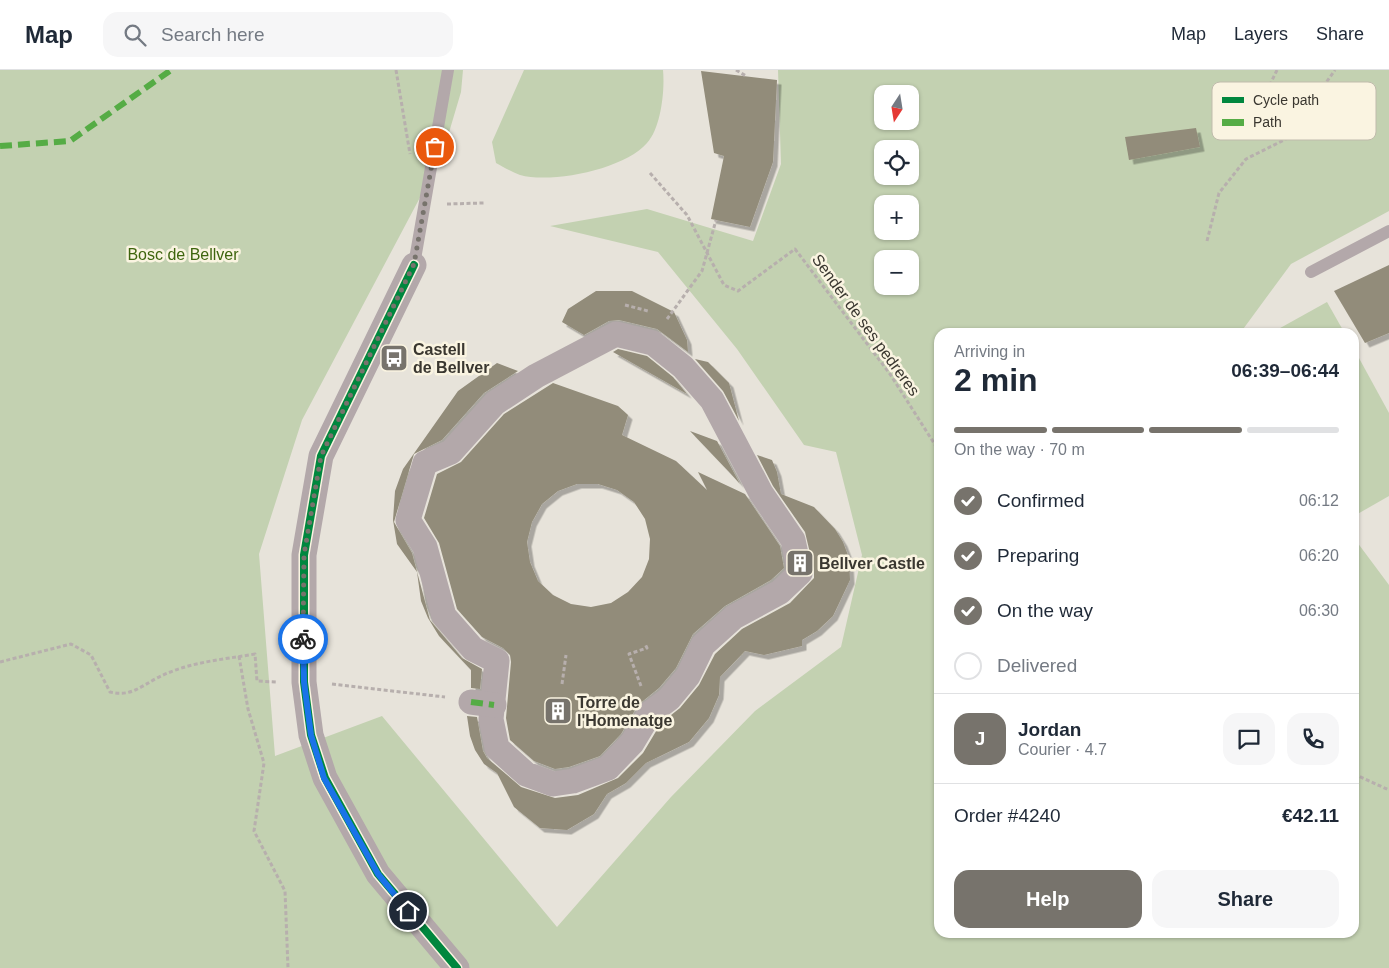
<!DOCTYPE html>
<meta charset="utf-8">
<style>
body{margin:0;font-family:Arial,sans-serif;background:#f6f6f7;color:#1f2937;height:100vh;display:flex;flex-direction:column;font-size:19px;white-space:nowrap}
*{box-sizing:border-box;margin:0}
p{font-size:16px;color:#747a83}
.icon{flex:none;width:28px;height:28px;fill:none;stroke:currentColor;stroke-width:2;stroke-linecap:round;stroke-linejoin:round}
.map{position:relative;flex:1;overflow:hidden}
.drawer{position:absolute;left:934px;top:258px;width:425px;height:610px;display:flex;flex-direction:column;background:#fff;border-radius:15px;box-shadow:0 1px 4px #0004}
.drawer>*{flex:none}
.needle{width:32px;rotate:192deg}
.controls{position:absolute;left:874px;top:15px;display:grid;gap:10px}
.controls a{display:grid;place-items:center;width:45px;height:45px;border-radius:10px;background:#fff;box-shadow:0 1px 4px #0004;font-size:25px}
.pin{position:absolute;display:grid;place-items:center;width:42px;height:42px;color:#fff;margin:-21px;border:2px solid #fff;border-radius:50%;box-shadow:0 1px 5px #0007}
.courier{position:absolute;display:grid;place-items:center;width:50px;height:50px;margin:-25px;border:4px solid #1a73e8;border-radius:50%;background:#fff;color:#222;box-shadow:0 1px 6px #0007}
.headline em{font-style:normal;font-weight:700}
.headline div{display:flex;flex-direction:column-reverse}
.headline{display:flex;align-items:center;justify-content:space-between;height:85px;padding:0 20px}
h1{font-size:32px;font-weight:700;line-height:38px}
.bar{display:grid;grid-template-columns:repeat(4,1fr);gap:8px 5px;align-content:center;height:60px;padding:0 20px}
.bar i{height:6px;border-radius:4px;background:#e0e1e3}
.bar .active{background:#77736c}
.bar p{grid-column:span 4}
.line{display:flex;align-items:center;gap:12px;padding:0 20px;border-top:1px solid #e0e1e3}
.line div{flex:1}
.round{display:grid;place-items:center;flex:none;width:52px;height:52px;border-radius:15px;background:#f6f6f7}
ol{padding:0 20px;list-style:none}
li{display:flex;align-items:center;gap:15px;height:55px}
li p{margin-inline-start:auto}
li .icon{padding:5px;border-radius:50%;background:#77736c;color:#fff;stroke-width:4}
li:last-child{color:#747a83}
li i{width:28px;height:28px;border:2px solid #e0e1e3;border-radius:50%}
.button{display:flex;gap:10px;margin-top:auto;padding:10px 20px}
.button a{flex:1;height:58px;border-radius:15px;background:#77736c;color:#fff;font-size:20px;font-weight:700;line-height:58px;text-align:center}
.button a+a{background:#f6f6f7;color:#1f2937}
header{display:flex;align-items:center;gap:30px;box-sizing:border-box;height:70px;padding:0 25px;background:#fff;border-bottom:1px solid #e0e1e3}
header strong{font-size:24px}
nav{display:flex;gap:28px;margin-inline-start:auto;font-size:18px}
.search{width:350px;height:45px;background:#f6f6f7;display:flex;align-items:center;gap:12px;box-sizing:border-box;padding:0 18px;border-radius:15px;color:#747a83;font-size:19px}
.map>svg:first-child{display:block}
.green{fill:#c3d1b1;fill-rule:evenodd}
.building{fill:#928c7a;fill-rule:evenodd;filter:url(#shadow)}
.lines{fill:none;stroke-linecap:round;stroke-linejoin:round}
.path{stroke:#b7afad;stroke-width:3;stroke-dasharray:4 2.5;stroke-linecap:butt}
.lane{stroke:#b3a8aa;stroke-width:12}
.street{stroke:#b3a8aa;stroke-width:25}
.quiet{stroke:#55ac45;stroke-width:6;stroke-dasharray:12 6;stroke-linecap:butt}
.cycleway-casing{stroke:#faf4e1;stroke-width:11}
.cycleway{stroke:#00873e;stroke-width:8}
.done{stroke:#77736c;stroke-width:5;stroke-dasharray:0 9}
.route{stroke:#1a73e8;stroke-width:6}
.labels{text-anchor:middle;dominant-baseline:central;stroke-width:5;stroke-linejoin:round;paint-order:stroke}
.park-label{font-size:16px;fill:#3e650e;stroke:#faf4e1}
.street-label{font-size:16px;fill:#3a3730;stroke:#faf4e1}
.poi-label{font-size:16px;font-weight:bold;fill:#3a3730;stroke:#faf4e1;text-anchor:start}
.key{fill:#faf4e1;stroke:#c0bbac;stroke-width:1}
.key-label{font-size:14px;fill:#3a3730}
</style>
<header>
<strong>Map</strong>
<div class="search"><svg class="icon" aria-label="search" viewBox="0 0 24 24"><circle cx="10" cy="10" r="6"/><path d="M15 15l6 6"/></svg>Search here</div>
<nav><a>Map</a><a>Layers</a><a>Share</a></nav>
</header>
<div class="map">
<svg width="1389" height="898" viewBox="0 0 1389 898">
<defs>
<filter id="shadow"><feDropShadow dx="4.5" dy="4.5" stdDeviation="0" flood-color="#0004"/></filter>
</defs>
<rect width="100%" height="100%" fill="#e7e3da"/>
<g class="green">
<path d="M0,0H463L461,22L442,86L302,350L259,484L275,686L382,646L557,857L671,727L755,641L841,577L862,485L836,382L804,375L737,279L658,182L550,156L647,139L753,171L781,94L778,0H1389V141L1291,194L1241,262H939V862H1354V468L1389,515V898H0ZM882,24H910V51H882ZM882,79H910V106H882ZM882,134H910V161H882ZM882,189H910V216H882Z"/>
<path d="M524,0H663C665,20 661,58 647,73C625,99 552,114 520,105C512,102 503,97 496,93L492,72Z"/>
<path d="M1327,232L1344,262H1273Z"/>
<path d="M1354,279L1389,343V426L1354,446Z"/>
</g>
<g class="building">
<path d="M701,1L777,10L773,92L750,157L711,149L724,86L714,83Z"/>
<path d="M1196,58L1200,77L1129,90L1125,67Z"/>
<path d="M1389,195V263L1365,273L1334,221Z"/>
<path d="M596,221H632L674,242L687,270L688,282L657,259L619,250L609,251L584,265L562,252L568,239Z"/>
<path d="M618,279L647,286L673,307L687,324L613,282Z"/>
<path d="M695,289L708,292L729,313L739,351L723,321Z"/>
<path d="M497,293L518,301L484,323L442,370L414,384L394,452L412,483L430,550L462,588L482,599L480,619L471,618V600L439,566L428,548L421,531L417,502L397,474L393,450L395,421L403,399L458,321Z"/>
<path d="M553,313L618,336L628,345L622,365L676,391L707,420L698,402L745,424L780,476L784,498L771,510L725,536L693,564L676,598L659,618L638,635L621,664L600,686L569,697L555,699L534,691L510,670L506,648L511,592L510,585L503,578L482,567L457,539L439,473L424,448L437,404L461,392L504,344ZM577,414H598L617,420L634,432L645,449L650,469L649,489L642,507L628,522L611,533L591,537L571,534L553,525L538,511L530,492L527,472L532,452L542,434L558,421Z"/>
<path d="M690,361L717,371L740,414L730,403Z"/>
<path d="M757,385L772,390L777,402L781,424L814,437L835,459L843,472L849,488L850,510L833,546L817,561L802,570V576L764,585L745,581L720,607L719,625L709,648L689,672L646,693L626,713L607,724L594,744L567,760L540,758L514,737L497,703L484,694L475,680L470,666L467,646L477,647L483,681L487,688L521,717L555,728L578,725L618,708L643,683L661,653L680,638L699,615L715,584L742,559L790,533L814,508V500L805,462L773,416Z"/>
</g>
<g class="lines">
<g class="path">
<path d="M396,0L410,84"/>
<path d="M736,0L746,6"/>
<path d="M1277,0L1266,23L1286,69"/>
<path d="M650,103L687,145L724,215L738,221L795,179L890,304L939,381"/>
<path d="M447,134L484,133"/>
<path d="M1207,171L1219,123L1246,89L1286,69L1335,0"/>
<path d="M625,235L648,241"/>
<path d="M667,249L702,201L716,150"/>
<path d="M239,586L248,639L264,693L254,761L285,821L288,898"/>
<path d="M0,592L71,574L91,585L110,622C130,627 140,617 157,608C188,592 220,590 255,584L257,611L276,612"/>
<path d="M332,614L445,627"/>
<path d="M562,614L566,585"/>
<path d="M641,616L629,584L647,578L645,574"/>
<path d="M1354,704L1389,720"/>
</g>
<g class="lane">
<path d="M414,195L448,0"/>
<path d="M1311,202L1389,161"/>
</g>
<g class="street">
<path d="M414,195L321,386L304,485V612L311,665L325,708L378,804L457,898"/>
<path d="M616,264L653,273L683,297L712,330L761,423L793,470L800,503L780,522L734,547L703,575L688,606L669,629L650,643L632,673L608,698L573,711L553,714L526,704L497,678L491,649L497,591L473,579L444,546L425,477L408,450L425,393L451,382L495,333L536,306Z"/>
<path d="M471,632L494,635"/>
</g>
<g class="quiet">
<path d="M0,76L70,71L171,0"/>
<path d="M471,632L494,635"/>
</g>
<defs>
<path id="cycleway" d="M414,195L321,386L304,485V612L311,665L325,708L378,804L457,898"/>
</defs>
<use href="#cycleway" class="cycleway-casing"/>
<use href="#cycleway" class="cycleway"/>
</g>
<g class="lines">
<path class="done" d="M303,569L304,485L321,386L414,194L435,77"/>
<path class="route" d="M303,569L304,612L311,665L324,708L378,804L408,841"/>
</g>
<defs>
<symbol id="bus-square" viewBox="-11 -11 22 22"><rect x="-9" y="-9" width="18" height="18" rx="4" fill="#77736c" stroke="#faf4e1"/><path d="M-5-6H5V4H4V6H2V4H-2V6H-4V4H-5ZM-3.5-4V0h7V-4ZM-3.5 1.2v1.5H-2V1.2ZM2 1.2v1.5H3.5V1.2Z" fill="#fff"/></symbol>
<symbol id="building-square" viewBox="-11 -11 22 22"><rect x="-9" y="-9" width="18" height="18" rx="4" fill="#77736c" stroke="#faf4e1"/><path d="M-4-6H4V6H1V3H-1V6H-4ZM-2.5-4.3h1.7v1.8h-1.7ZM.8-4.3h1.7v1.8H.8ZM-2.5-1h1.7V.8h-1.7ZM.8-1h1.7V.8H.8Z" fill="#fff"/></symbol>
</defs>
<g fill-rule="evenodd">
<use href="#bus-square" x="378" y="272" width="32" height="32"/>
<use href="#building-square" x="784" y="477" width="32" height="32"/>
<use href="#building-square" x="542" y="625" width="32" height="32"/>
</g>
<g class="labels">
<g class="park-label">
<text x="183" y="184">Bosc de Bellver</text>
</g>
<g class="street-label">
<text transform="translate(866 255) rotate(54)">Sender de ses pedreres</text>
</g>
<g class="poi-label">
<text x="413" y="279">Castell<tspan x="413" dy="18">de Bellver</tspan></text>
<text x="819" y="493">Bellver Castle</text>
<text x="577" y="632">Torre de<tspan x="577" dy="18">l'Homenatge</tspan></text>
</g>
</g>
<rect x="1212" y="12" width="164" height="58" rx="8" class="key"/>
<rect x="1222" y="27" width="22" height="6" fill="#00873e"/>
<rect x="1222" y="49" width="22" height="7" fill="#55ac45"/>
<g class="key-label">
<text x="1253" y="35">Cycle path</text>
<text x="1253" y="57">Path</text>
</g>
</svg>
<div class="controls">
<a><svg class="needle" viewBox="-14 -14 28 28"><path d="M0-13l5 13h-10z" fill="#e53935"/><path d="M0 13l5-13h-10z" fill="#747a83"/></svg></a>
<a><svg class="icon" aria-label="locate" viewBox="0 0 24 24"><circle cx="12" cy="12" r="6"/><path d="M12 2v4M12 18v4M2 12h4M18 12h4"/></svg></a>
<a>+</a>
<a>−</a>
</div>
<div class="pin" style="left:435px;top:77px;background:#ea580c"><svg class="icon" aria-label="bag" viewBox="0 0 24 24"><path d="M5 8h14l-1 12H6zM9 8a3 3 0 0 1 6 0"/></svg></div>
<div class="pin" style="left:408px;top:841px;background:#1f2937"><svg class="icon" aria-label="home" viewBox="0 0 24 24"><path d="M3 11l9-7 9 7M6 9v11h12V9"/></svg></div>
<div class="courier" style="left:303px;top:569px"><svg class="icon" aria-label="bike" viewBox="0 0 24 24"><circle cx="6" cy="16" r="4"/><circle cx="18" cy="16" r="4"/><path d="M6 16l4-8h5l3 8M10 8l3 8H6M13 5h3"/></svg></div>
<section class="drawer">
<div class="headline"><div><h1>2 min</h1><p>Arriving in</p></div><em>06:39–06:44</em></div>
<div class="bar"><i class="active"></i><i class="active"></i><i class="active"></i><i></i><p>On the way · 70 m</p></div>
<ol>
<li><svg class="icon" aria-label="check" viewBox="0 0 24 24"><path d="M5 12l5 5 9-10"/></svg>Confirmed<p>06:12</p></li>
<li><svg class="icon" aria-label="check" viewBox="0 0 24 24"><path d="M5 12l5 5 9-10"/></svg>Preparing<p>06:20</p></li>
<li><svg class="icon" aria-label="check" viewBox="0 0 24 24"><path d="M5 12l5 5 9-10"/></svg>On the way<p>06:30</p></li>
<li><i></i>Delivered</li>
</ol>
<div class="line" style="height:90px"><b class="round" style="background:#77736c;color:#fff">J</b><div><b>Jordan</b><p>Courier · 4.7</p></div><a class="round"><svg class="icon" aria-label="chat" viewBox="0 0 24 24"><path d="M4 5h16v11H9l-5 4z"/></svg></a><a class="round"><svg class="icon" aria-label="phone" viewBox="0 0 24 24"><path d="M5 4h4l2 5-3 2q2 4 5 5l2-3 5 2v4C11 20 4 13 5 4z"/></svg></a></div>
<div class="line" style="height:65px"><div>Order #4240</div><b>€42.11</b></div>
<div class="button"><a>Help</a><a>Share</a></div>
</section>
</div>
